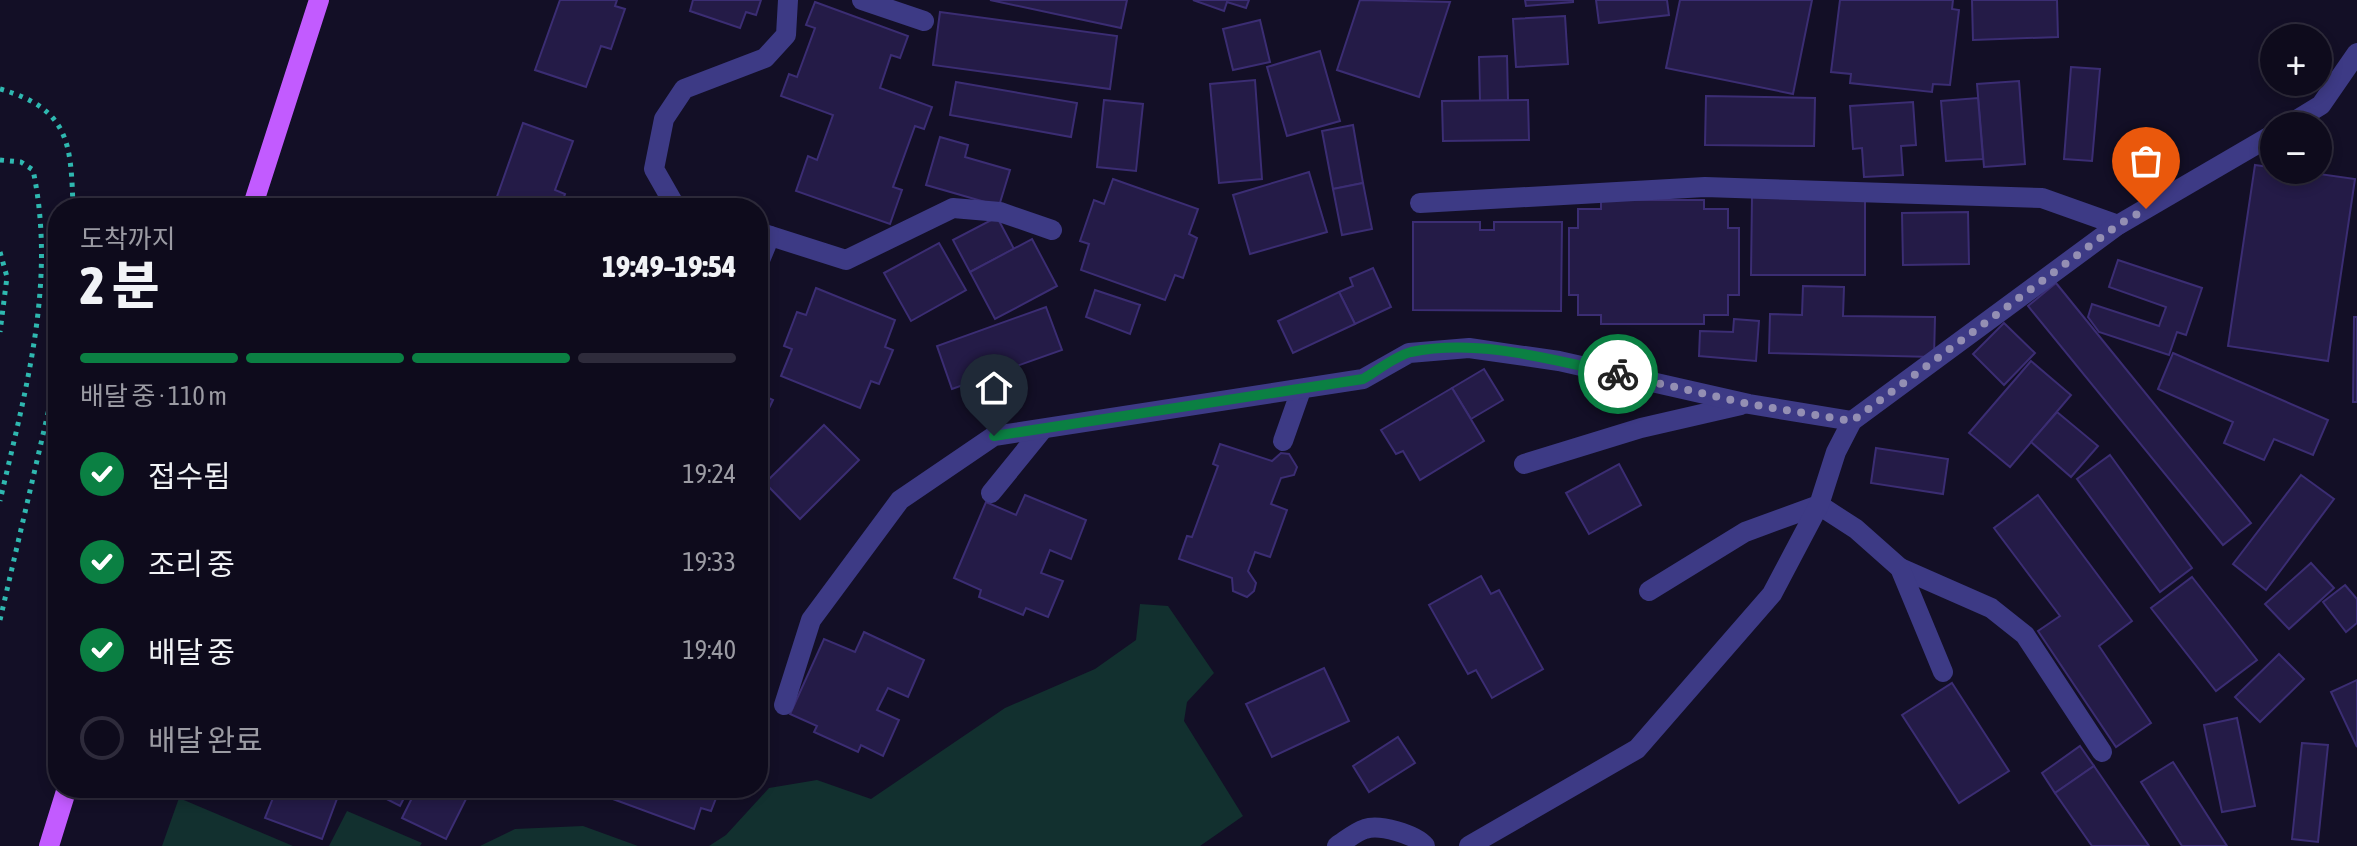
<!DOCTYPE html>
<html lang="ko">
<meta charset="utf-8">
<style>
body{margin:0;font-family:"Asap Condensed","Noto Sans KR",sans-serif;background:#171425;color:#f1f3f6;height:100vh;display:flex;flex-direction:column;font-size:30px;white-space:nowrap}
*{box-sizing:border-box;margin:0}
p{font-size:26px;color:#9b9ba3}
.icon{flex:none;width:44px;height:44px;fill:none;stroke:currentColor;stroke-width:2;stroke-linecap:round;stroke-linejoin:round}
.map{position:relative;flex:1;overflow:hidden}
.drawer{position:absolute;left:48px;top:198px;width:720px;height:600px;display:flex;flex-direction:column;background:#0e0b1c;border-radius:32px;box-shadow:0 4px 12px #0003,0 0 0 2px #2e2b3b}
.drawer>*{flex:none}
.buttons{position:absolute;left:2260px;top:24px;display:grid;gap:16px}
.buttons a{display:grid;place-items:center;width:72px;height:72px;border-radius:50%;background:#0e0b1c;box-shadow:0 4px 12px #0003,0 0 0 2px #2e2b3b;font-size:40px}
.pin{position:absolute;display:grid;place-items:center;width:68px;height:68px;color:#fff;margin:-82px -34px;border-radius:50% 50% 50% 0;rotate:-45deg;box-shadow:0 0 8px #0007}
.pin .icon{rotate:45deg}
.courier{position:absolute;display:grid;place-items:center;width:80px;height:80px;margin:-40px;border:6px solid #0b8043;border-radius:50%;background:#fff;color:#222;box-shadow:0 2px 10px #0007}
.summary em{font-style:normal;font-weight:800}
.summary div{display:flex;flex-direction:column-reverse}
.summary{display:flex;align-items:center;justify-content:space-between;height:136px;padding:0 32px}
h1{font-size:52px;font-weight:800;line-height:60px}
.bar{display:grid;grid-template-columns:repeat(4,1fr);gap:12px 8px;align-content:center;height:96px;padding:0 32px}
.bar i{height:10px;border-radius:6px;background:#2e2b3b}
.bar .on{background:#0b8043}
.bar p{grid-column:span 4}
ol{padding:0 32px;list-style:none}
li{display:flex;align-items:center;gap:24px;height:88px}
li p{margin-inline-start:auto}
li .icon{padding:8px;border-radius:50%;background:#0b8043;color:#fff;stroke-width:4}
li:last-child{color:#9b9ba3}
li i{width:44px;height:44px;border:4px solid #2e2b3b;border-radius:50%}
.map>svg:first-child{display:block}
.green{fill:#12302f}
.building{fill:#241b47;stroke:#3b2d73;stroke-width:2}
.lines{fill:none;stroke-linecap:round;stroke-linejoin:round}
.path{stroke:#2fb8b0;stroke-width:5;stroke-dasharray:4 6;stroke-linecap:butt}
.minor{stroke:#3d3a85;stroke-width:20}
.major{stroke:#c25bff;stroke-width:20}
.done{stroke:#948fb3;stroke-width:8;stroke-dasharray:0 14.4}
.route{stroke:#0b8043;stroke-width:10}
</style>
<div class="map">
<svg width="2357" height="846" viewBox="0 0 2357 846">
<rect width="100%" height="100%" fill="#130f26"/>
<g class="green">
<path d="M1140,604L1168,606L1214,673L1187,702L1184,721L1243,816L1200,846H709L726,835L769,788L817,780L871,799L1005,708L1095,669L1136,640Z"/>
<path d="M179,798L293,846H162Z"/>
<path d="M347,811L422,843L420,846H329Z"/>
<path d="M583,826L638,846H480L515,829Z"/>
</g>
<g class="building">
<path d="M560,0H617L615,6L625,9L611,49L601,46L586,87L535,70Z"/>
<path d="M693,0H761L756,15L746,12L740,28L690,11Z"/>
<path d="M990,0H1127L1121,28Z"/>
<path d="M1193,0H1249L1246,8L1227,2L1224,11Z"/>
<path d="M1360,0L1450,2L1419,97L1337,70Z"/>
<path d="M1525,0H1573V2L1526,6Z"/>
<path d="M1596,0H1667L1669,15L1599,23Z"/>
<path d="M1680,0H1812L1793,94L1666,68Z"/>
<path d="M1840,0H1953L1952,9L1959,10L1950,85L1933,84L1932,92L1850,83L1851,74L1831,72Z"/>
<path d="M1972,0H2057L2058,37L1973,40Z"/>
<path d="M815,2L908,36L900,58L891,55L880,88L932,107L924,129L915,126L893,187L902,190L890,224L796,191L808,156L817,160L833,115L781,96L789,74L797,77L815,28L806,25Z"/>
<path d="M940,12L1117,36L1110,89L933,65Z"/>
<path d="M1565,16L1568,64L1516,67L1513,19Z"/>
<path d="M1260,20L1270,62L1233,70L1223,29Z"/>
<path d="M1320,51L1340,121L1287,136L1267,67Z"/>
<path d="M1507,56L1508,100L1480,101L1479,57Z"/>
<path d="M2071,67L2100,69L2092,161L2064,159Z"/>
<path d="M1255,80L1262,179L1219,183L1210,84Z"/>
<path d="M2019,81L2025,164L1984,167L1977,84Z"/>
<path d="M956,82L1077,103L1071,137L950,115Z"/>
<path d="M1706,96L1815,98L1814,146L1705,145Z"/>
<path d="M1978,98L1983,159L1946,161L1941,101Z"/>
<path d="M1104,100L1143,104L1136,171L1097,167Z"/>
<path d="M1528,100L1529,140L1443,141L1442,101Z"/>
<path d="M1913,102L1916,145L1901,146L1903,175L1864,177L1862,148L1853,149L1850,106Z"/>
<path d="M523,123L573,141L555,190L565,194L560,208H493Z"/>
<path d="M1353,125L1363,183L1333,189L1322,131Z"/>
<path d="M940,137L968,145L965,157L1010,170L999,206L926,185Z"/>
<path d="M2255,165L2355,179L2328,361L2228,346Z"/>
<path d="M1309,172L1327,232L1250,254L1233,195Z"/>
<path d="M1113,179L1198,209L1189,234L1197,238L1183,278L1175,275L1165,300L1081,270L1089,244L1080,241L1094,200L1104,204Z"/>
<path d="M1363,183L1372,229L1342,235L1333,189Z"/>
<path d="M1752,197L1865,198V275H1751Z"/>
<path d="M1601,200H1704V209H1728V228H1739V295H1728V315H1704V324H1601V315H1578V295H1569V228H1578V209H1601Z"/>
<path d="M1968,212L1969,264L1903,265L1902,213Z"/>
<path d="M997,217L1014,249L970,272L953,240Z"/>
<path d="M1413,222H1480V230H1494V222H1562L1561,311L1413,310Z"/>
<path d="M1032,239L1057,286L995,319L970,272Z"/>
<path d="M939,243L966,290L911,321L884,273Z"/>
<path d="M2118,260L2202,288L2186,335L2177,332L2169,355L2099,332L2088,317L2092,304L2159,326L2166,307L2109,287Z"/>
<path d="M1373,268L1391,307L1355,324L1339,292L1353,286L1350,278Z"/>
<path d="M2056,283L2251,523L2223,545L2028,306Z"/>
<path d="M1803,286L1844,287L1843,316L1935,317L1934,357L1769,353L1770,314L1802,315Z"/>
<path d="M816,288L895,320L885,347L893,350L879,384L871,381L860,408L781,376L792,349L784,346L797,312L806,315Z"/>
<path d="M1095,290L1140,305L1130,334L1086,317Z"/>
<path d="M1339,292L1355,324L1293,353L1278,321Z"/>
<path d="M1046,307L1062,350L952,389L937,346Z"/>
<path d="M2354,317H2357V402H2353Z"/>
<path d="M1734,319L1759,321L1756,361L1699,356L1700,331L1733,332Z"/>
<path d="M2004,323L2035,353L2004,385L1973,354Z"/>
<path d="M2173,353L2328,420L2313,455L2274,439L2264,460L2224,443L2233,422L2158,389Z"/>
<path d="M2031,361L2071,395L2010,467L1969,433Z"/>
<path d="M1484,369L1503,400L1471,419L1452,388Z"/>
<path d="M1452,388L1484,441L1420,480L1403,451L1396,454L1381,430Z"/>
<path d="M758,393L773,400L758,431Z"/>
<path d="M2057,412L2098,446L2071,477L2031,442Z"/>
<path d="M824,425L859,460L800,519L765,483Z"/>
<path d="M1220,444L1272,461L1281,453L1289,454L1297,467L1294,475L1281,478L1271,504L1287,510L1270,557L1255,552L1248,571L1256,583L1254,591L1247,597L1233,591L1232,578L1179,559L1187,536L1192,537L1218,466L1213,464Z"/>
<path d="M1876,448L1948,459L1943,494L1871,483Z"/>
<path d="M2110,455L2192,568L2160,592L2077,479Z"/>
<path d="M1619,464L1641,505L1589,534L1566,493Z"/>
<path d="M2301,475L2334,499L2266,590L2233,564Z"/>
<path d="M1025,495L1086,520L1071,559L1050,550L1041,573L1063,581L1048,617L1026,608L1023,615L979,597L981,590L954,578L986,502L1016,515Z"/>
<path d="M2038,495L2132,621L2099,646L2151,723L2116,747L2038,631L2060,616L1994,528Z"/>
<path d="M2311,563L2334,588L2289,629L2265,604Z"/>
<path d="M1481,576L1491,594L1499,590L1543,669L1492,698L1476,670L1468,674L1429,605Z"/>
<path d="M2192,577L2257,660L2216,691L2151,608Z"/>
<path d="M2345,585L2357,599V623L2346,632L2323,602Z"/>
<path d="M864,632L924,660L908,697L888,688L877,710L899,720L883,756L861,745L858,752L814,732L817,726L790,714L824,639L855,652Z"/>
<path d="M2279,654L2304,679L2260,722L2235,697Z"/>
<path d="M1324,668L1349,721L1272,757L1246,704Z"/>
<path d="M2357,680V747L2331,692Z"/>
<path d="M1952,683L2009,771L1959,803L1902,715Z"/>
<path d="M2237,718L2255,806L2222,812L2204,725Z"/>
<path d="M1398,737L1415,763L1369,792L1353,766Z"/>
<path d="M2302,743L2328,745L2318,842L2292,839Z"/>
<path d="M2080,746L2094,766L2055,793L2042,773Z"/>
<path d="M2173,762L2227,846H2182L2141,782Z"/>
<path d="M2094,766L2149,846H2092L2055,793Z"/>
<path d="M277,788H341L322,839L265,818Z"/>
<path d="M378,788H409L400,806L375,793Z"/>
<path d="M417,788L471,789L446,839L402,818Z"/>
<path d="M583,788H720L711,811L701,808L694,829Z"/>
</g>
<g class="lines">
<g class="path">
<path d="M0,89C70,109 71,144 73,208"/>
<path d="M0,160L21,162L33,170C57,283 25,392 0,501"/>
<path d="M0,252L7,277L0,332"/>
<path d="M0,620L58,370"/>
</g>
<g class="minor">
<path d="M862,0L924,21"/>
<path d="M2287,126L2321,105L2357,53"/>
<path d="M1420,203L1705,187L2042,198L2118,225"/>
<path d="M685,208L674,204L654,169L664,119L684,89L765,58L786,35L788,0"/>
<path d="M758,232L846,260L953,208L1000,212L1052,230"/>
<path d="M758,265L770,236"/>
<path d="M1283,441L1301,390"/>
<path d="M1524,464L1641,428L1741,405"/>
<path d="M991,493L1043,429"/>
<path d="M1900,568L1991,608L2025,635L2102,752"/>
<path d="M1649,591L1745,532L1819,505L1856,529L1900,568L1943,672"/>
<path d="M784,705L811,620L900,500L994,436L1363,379L1409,353L1469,348L1559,361L1749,404L1852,421"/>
<path d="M1337,846C1345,841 1355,832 1365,829C1379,824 1415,834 1425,846"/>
<path d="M1469,846L1637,749L1772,594L1819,505L1836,452L1852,421L2118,225L2274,134"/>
</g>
<g class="major">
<path d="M252,208L319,0"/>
<path d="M49,846L67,788"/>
</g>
</g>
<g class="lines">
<path class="done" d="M1618,374L1749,404L1852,421L2118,225L2146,209"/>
<path class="route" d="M994,436L1363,379C1377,371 1395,356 1411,352C1478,338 1553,360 1618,374"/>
</g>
</svg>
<div class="buttons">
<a>+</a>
<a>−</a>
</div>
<div class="pin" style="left:2146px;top:209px;background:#ea580c"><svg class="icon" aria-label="bag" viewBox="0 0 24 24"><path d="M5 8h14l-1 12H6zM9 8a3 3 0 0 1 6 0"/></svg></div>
<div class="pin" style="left:994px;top:436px;background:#1f2937"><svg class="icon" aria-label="home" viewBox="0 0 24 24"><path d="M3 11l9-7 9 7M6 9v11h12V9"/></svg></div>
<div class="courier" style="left:1618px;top:374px"><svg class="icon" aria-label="bike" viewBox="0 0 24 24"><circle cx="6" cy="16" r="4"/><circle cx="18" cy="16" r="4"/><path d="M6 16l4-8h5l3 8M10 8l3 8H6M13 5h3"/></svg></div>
<section class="drawer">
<div class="summary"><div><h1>2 분</h1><p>도착까지</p></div><em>19:49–19:54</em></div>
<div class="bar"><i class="on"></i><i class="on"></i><i class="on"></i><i></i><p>배달 중 · 110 m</p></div>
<ol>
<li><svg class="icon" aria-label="check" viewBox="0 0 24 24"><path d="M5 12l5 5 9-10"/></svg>접수됨<p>19:24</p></li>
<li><svg class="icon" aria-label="check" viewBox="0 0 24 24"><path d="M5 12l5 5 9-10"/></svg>조리 중<p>19:33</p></li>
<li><svg class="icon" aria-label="check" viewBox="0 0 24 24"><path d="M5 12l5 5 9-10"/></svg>배달 중<p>19:40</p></li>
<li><i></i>배달 완료</li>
</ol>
</section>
</div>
